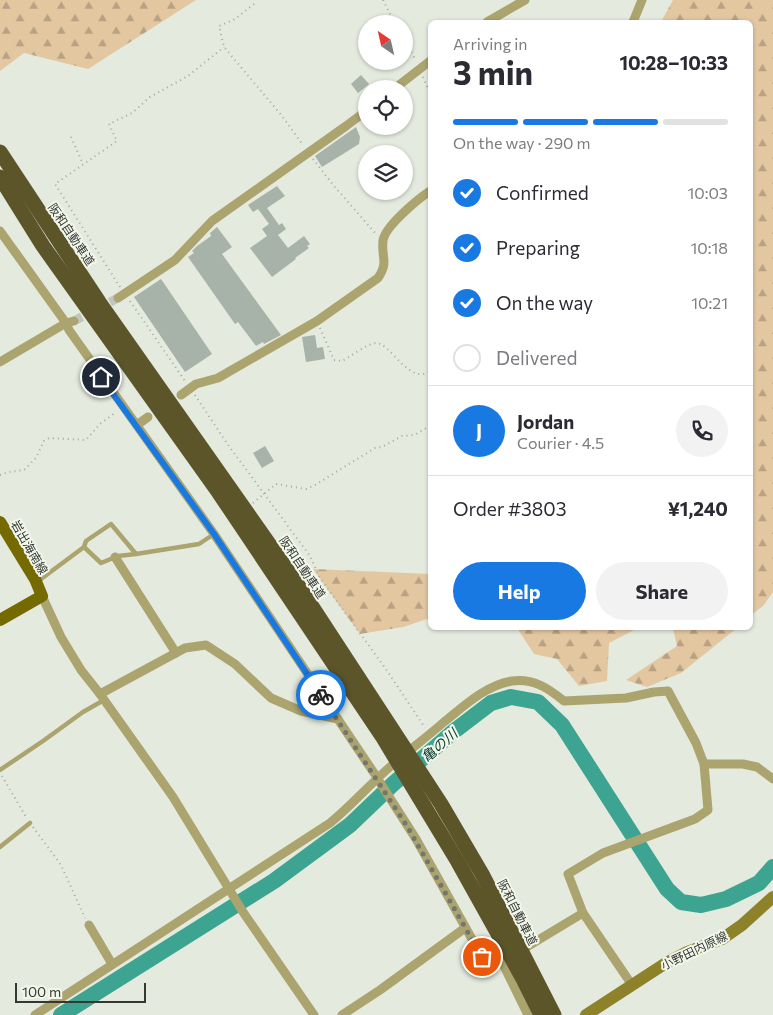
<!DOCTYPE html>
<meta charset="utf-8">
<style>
body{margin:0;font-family:Commissioner,"Noto Sans JP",sans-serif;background:#f2f2f3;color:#2b2b33;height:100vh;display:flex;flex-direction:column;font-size:19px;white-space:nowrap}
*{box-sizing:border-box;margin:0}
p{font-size:16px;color:#7c7c81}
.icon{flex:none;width:28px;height:28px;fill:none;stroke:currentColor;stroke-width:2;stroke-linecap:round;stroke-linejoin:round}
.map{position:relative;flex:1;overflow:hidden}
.drawer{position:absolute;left:428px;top:20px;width:325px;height:610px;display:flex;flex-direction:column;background:#fff;border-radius:8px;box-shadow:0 1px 4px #0004}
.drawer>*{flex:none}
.needle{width:32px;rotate:326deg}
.controls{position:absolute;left:358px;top:15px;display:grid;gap:10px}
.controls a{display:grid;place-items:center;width:55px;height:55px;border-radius:50%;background:#fff;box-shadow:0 1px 4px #0004;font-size:25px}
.scale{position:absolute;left:15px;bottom:12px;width:131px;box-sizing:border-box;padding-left:5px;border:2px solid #353732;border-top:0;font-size:14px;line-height:18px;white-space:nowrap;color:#353732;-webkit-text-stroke:4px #f2f7eb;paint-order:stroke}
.pin{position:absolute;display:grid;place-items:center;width:42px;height:42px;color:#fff;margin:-21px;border:2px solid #fff;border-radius:50%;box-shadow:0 1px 5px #0007}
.courier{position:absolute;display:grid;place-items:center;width:50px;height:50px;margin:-25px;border:4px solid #1979e2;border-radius:50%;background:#fff;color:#222;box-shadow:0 1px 6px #0007}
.summary em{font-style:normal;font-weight:700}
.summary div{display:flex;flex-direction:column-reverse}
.summary{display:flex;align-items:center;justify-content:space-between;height:85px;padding:0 25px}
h1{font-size:32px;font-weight:700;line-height:38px}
.bar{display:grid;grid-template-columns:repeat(4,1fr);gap:8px 5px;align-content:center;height:60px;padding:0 25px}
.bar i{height:6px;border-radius:4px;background:#e1e1e2}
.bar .current{background:#1979e2}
.bar p{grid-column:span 4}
.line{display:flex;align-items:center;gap:12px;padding:0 25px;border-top:1px solid #e1e1e2}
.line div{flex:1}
.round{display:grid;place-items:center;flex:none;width:52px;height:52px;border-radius:26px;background:#f2f2f3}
ol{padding:0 25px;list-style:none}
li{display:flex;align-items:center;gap:15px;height:55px}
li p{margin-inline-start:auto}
li .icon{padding:5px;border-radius:50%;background:#1979e2;color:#fff;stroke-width:4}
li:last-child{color:#7c7c81}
li i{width:28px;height:28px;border:2px solid #e1e1e2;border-radius:50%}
.primary-button{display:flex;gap:10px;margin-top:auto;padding:10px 25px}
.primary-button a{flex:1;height:58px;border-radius:30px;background:#1979e2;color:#fff;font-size:20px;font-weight:700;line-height:58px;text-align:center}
.primary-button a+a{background:#f2f2f3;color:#2b2b33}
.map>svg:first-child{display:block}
.forest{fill:url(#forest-firs)}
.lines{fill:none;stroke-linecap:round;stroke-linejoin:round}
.river{stroke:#3da491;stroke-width:16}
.building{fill:#a7b2a9}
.minor-tunnel{stroke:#c1c6bc;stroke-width:9;stroke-dasharray:9 4.5;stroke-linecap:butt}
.path{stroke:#a4a99f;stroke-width:2;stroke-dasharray:1 4;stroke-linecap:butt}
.service{stroke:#aba46f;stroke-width:4.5}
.minor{stroke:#aba46f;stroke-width:9}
.secondary{stroke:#8d8229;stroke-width:12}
.primary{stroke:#756a00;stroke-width:12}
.motorway{stroke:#5b5529;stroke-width:15}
.done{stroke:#72766e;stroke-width:5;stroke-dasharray:0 9}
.route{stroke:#1979e2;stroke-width:6}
.labels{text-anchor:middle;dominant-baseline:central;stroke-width:4;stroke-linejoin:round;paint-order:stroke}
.street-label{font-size:12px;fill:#353732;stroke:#f2f7eb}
.water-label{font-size:14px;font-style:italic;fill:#083830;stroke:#f2f7eb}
</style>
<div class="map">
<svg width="773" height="1015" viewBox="0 0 773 1015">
<defs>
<pattern id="forest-firs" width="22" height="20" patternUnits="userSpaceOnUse" patternTransform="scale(1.25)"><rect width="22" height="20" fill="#e3c7a1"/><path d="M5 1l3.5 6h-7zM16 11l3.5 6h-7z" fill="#b9a284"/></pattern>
</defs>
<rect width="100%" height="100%" fill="#e4eade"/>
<g class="forest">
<path d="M0,0H196L88,69L24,53L0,71Z"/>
<path d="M673,0H773V592L763,606L750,616V22H661Z"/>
<path d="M313,569L430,574V618L403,627L360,634Z"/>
<path d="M517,628H638L609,643L607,681L579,686L557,659L534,654Z"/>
<path d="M673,628H737L681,673L647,687L626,680L677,646Z"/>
</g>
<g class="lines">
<path class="river" d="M61,1015L274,881L350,825L393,784L453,732L491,703L511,697L538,702L562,725L667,889L681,902L701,905L726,899L759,883L773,867"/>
</g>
<g class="building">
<path d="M361,75L369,84L358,93L351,84Z"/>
<path d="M356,127L360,137L359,144L322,167L315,156Z"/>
<path d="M277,186L285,196L267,208L279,225L282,223L286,229L278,235L288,248L304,236L310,244L307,246L309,248L295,258L296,259L272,277L250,248L267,236L262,229L269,224L258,209L253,212L248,205Z"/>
<path d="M217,227L232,247L222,254L281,335L264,344L263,342L256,346L238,322L235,324L188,257L194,253L192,251L197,246L211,236L210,233Z"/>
<path d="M161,279L212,354L185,372L134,297Z"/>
<path d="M315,335L317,348L323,347L325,359L306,362L302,337Z"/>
<path d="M265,446L274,461L262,468L253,453Z"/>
</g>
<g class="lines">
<path class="minor-tunnel" d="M74,321L118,298"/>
<g class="path">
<path d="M383,0L395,24"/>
<path d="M254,4L235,19L219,26L224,47L282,116L303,145"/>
<path d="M404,39L416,61"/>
<path d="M423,77L430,93"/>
<path d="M71,137L83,164"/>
<path d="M313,159L334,186L376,234"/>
<path d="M120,287L55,184L117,141L109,124L132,113L150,97L188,76L224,47"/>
<path d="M130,301L185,381"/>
<path d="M320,328L334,360L342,361C350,357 368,343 376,343C391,343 409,386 430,371"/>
<path d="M195,395L226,442L310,556L320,578L388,672L425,728"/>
<path d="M0,475L9,472L24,470L36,458L44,441L49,438L86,440L100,424L116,412"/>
<path d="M253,503L276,484L306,489L315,485L375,448L382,447L402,436L414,435L430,426"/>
<path d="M2,776L26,817"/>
<path d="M33,827L61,865L85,918"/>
</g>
<g class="service">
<path d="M84,547L101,563L118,556L136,554"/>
<path d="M37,582L84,547L86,541L111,524L136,554L199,544L214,534"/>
<path d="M0,770L43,741L83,712L104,700"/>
<path d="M0,847L30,823"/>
</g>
<g class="minor">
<path d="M487,22L525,0"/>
<path d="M633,22L642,0"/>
<path d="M394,89L430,61"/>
<path d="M0,231L66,323L69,330L214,534L378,779L379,781L416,839L482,957L490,963H500L583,913L568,874L603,853L695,819L708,810L704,764L696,743L668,691L654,692L626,698L564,701C548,688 533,678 512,681C486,685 464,706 444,722C427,737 408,751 391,766C370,784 352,805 330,823L35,1015"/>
<path d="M118,298L175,260L212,221L346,126L366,111"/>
<path d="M0,362L66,323L74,321"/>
<path d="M181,395L196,384L218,378L317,321L378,278C389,262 381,257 383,241C384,227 418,199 430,191"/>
<path d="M137,425L148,417"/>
<path d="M115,557L176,653"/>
<path d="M42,596L61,637L81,670L100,694L173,797L243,912L314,1015"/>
<path d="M100,694L185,648L206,645L235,664L271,698L301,711L338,719"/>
<path d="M704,764H743L757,767L773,779"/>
<path d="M583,913L632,985"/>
<path d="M89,925L112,964"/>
<path d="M502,962L528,1015"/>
<path d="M342,1015L380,990L465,928"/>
</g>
<path class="secondary" d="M586,1015L666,963L687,952L722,939L742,925L773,897"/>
<path class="primary" d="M0,522L35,579L42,596L0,620"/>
<g class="motorway">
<path d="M0,152L99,302L298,585L441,804L482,874L554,1015"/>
<path d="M0,177L43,246L219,493L382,736L458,862L522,977L541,1015"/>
</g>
</g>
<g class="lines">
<path class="done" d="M321,695L407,826L482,957"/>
<path class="route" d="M101,377L214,534L321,695"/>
</g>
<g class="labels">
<g class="street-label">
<text transform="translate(72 234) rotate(56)">阪和自動車道</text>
<text transform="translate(30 547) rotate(60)">岩出海南線</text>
<text transform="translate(303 567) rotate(56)">阪和自動車道</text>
<text transform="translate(518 912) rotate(63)">阪和自動車道</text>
<text transform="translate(694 950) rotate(-26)">小野田内原線</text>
</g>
<g class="water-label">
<text transform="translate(439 745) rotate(-41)">亀の川</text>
</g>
</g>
</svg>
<div class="controls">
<a><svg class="needle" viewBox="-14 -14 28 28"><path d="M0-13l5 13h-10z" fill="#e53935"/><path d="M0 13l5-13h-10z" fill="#7c7c81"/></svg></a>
<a><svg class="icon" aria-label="locate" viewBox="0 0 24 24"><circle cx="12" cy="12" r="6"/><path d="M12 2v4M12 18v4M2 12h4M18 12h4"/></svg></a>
<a><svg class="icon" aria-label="layers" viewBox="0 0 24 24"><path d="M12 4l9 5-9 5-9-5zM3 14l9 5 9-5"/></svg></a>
</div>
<div class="scale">100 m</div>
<div class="pin" style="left:482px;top:957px;background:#ea580c"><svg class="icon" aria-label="bag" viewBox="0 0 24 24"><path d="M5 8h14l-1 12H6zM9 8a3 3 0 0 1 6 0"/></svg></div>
<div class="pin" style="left:101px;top:377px;background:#1f2937"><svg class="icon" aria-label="home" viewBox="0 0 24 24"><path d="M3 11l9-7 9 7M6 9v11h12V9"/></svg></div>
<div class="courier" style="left:321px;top:695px"><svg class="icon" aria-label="bike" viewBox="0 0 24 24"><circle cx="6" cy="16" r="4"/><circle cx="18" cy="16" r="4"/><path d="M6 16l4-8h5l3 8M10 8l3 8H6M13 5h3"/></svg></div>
<section class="drawer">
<div class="summary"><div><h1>3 min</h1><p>Arriving in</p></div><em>10:28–10:33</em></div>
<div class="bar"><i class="current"></i><i class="current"></i><i class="current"></i><i></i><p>On the way · 290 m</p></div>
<ol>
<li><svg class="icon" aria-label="check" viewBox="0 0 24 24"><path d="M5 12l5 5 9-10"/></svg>Confirmed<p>10:03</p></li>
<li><svg class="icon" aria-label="check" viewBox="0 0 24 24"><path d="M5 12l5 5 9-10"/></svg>Preparing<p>10:18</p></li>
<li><svg class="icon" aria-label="check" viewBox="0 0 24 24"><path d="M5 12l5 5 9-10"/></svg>On the way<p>10:21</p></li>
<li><i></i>Delivered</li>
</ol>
<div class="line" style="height:90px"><b class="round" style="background:#1979e2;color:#fff">J</b><div><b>Jordan</b><p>Courier · 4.5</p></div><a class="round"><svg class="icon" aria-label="phone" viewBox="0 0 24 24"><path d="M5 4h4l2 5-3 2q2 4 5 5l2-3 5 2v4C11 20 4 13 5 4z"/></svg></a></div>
<div class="line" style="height:65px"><div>Order #3803</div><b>¥1,240</b></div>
<div class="primary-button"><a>Help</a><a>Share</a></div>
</section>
</div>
